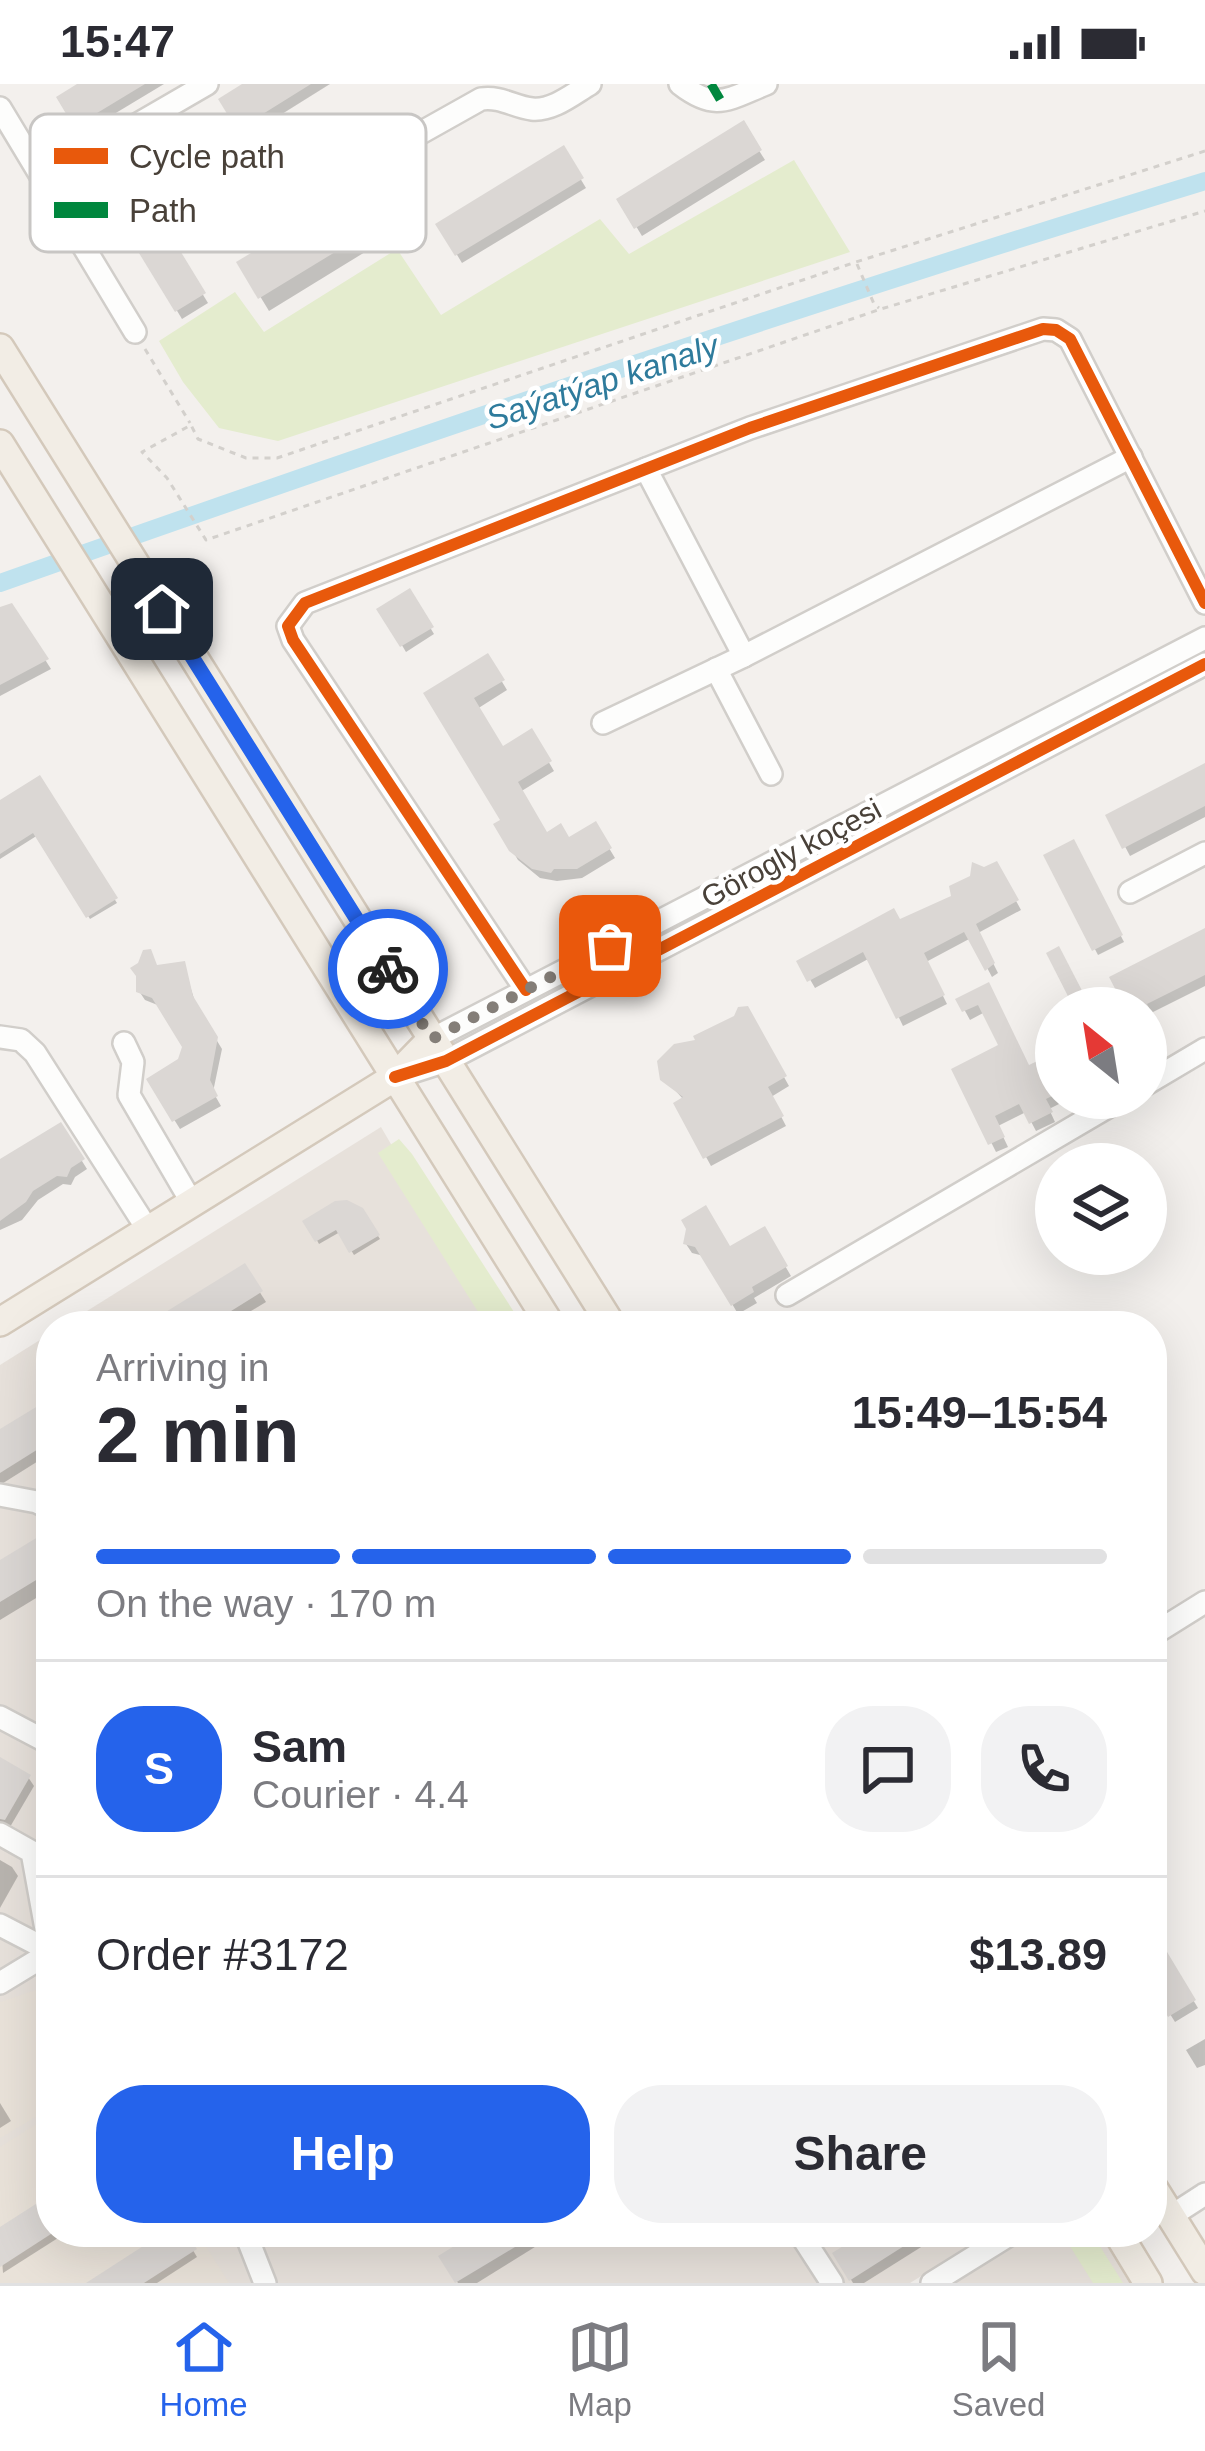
<!DOCTYPE html>
<meta charset="utf-8">
<style>
body{margin:0;font-family:Helvetica,sans-serif;background:#f2f2f3;color:#2b2b33;height:100vh;display:flex;flex-direction:column;font-size:45px;white-space:nowrap}
*{box-sizing:border-box;margin:0}
p{font-size:39px;color:#7c7c81}
.icon{flex:none;width:66px;height:66px;fill:none;stroke:currentColor;stroke-width:2;stroke-linecap:round;stroke-linejoin:round}
.map{position:relative;flex:1;overflow:hidden}
.sheet{position:absolute;left:36px;top:1227px;width:1131px;height:936px;display:flex;flex-direction:column;background:#fff;border-radius:48px;box-shadow:0 12px 48px #0002}
.sheet>*{flex:none}
.needle{width:78px;rotate:330deg}
.buttons{position:absolute;left:1035px;top:903px;display:grid;gap:24px}
.buttons a{display:grid;place-items:center;width:132px;height:132px;border-radius:50%;background:#fff;box-shadow:0 12px 48px #0002;font-size:60px}
.pin{position:absolute;display:grid;place-items:center;width:102px;height:102px;color:#fff;margin:-51px;border-radius:24px;box-shadow:0 6px 18px #0006}
.courier{position:absolute;display:grid;place-items:center;width:120px;height:120px;margin:-60px;border:9px solid #2563eb;border-radius:50%;background:#fff;color:#222;box-shadow:0 3px 15px #0007}
.overview em{font-style:normal;font-weight:600}
.overview div{display:flex;flex-direction:column-reverse}
.overview{display:flex;align-items:center;justify-content:space-between;height:204px;padding:0 60px}
h1{font-size:78px;font-weight:600;line-height:90px}
.bar{display:grid;grid-template-columns:repeat(4,1fr);gap:18px 12px;align-content:center;height:144px;padding:0 60px}
.bar i{height:15px;border-radius:9px;background:#e1e1e2}
.bar .on{background:#2563eb}
.bar p{grid-column:span 4}
.line{display:flex;align-items:center;gap:30px;padding:0 60px;border-top:3px solid #e1e1e2}
.line div{flex:1}
.round{display:grid;place-items:center;flex:none;width:126px;height:126px;border-radius:48px;background:#f2f2f3}
.primary-button{display:flex;gap:24px;margin-top:auto;padding:24px 60px}
.primary-button a{flex:1;height:138px;border-radius:48px;background:#2563eb;color:#fff;font-size:48px;font-weight:600;line-height:138px;text-align:center}
.primary-button a+a{background:#f2f2f3;color:#2b2b33}
.status{display:flex;justify-content:space-between;align-items:center;height:84px;padding:0 60px;background:#fff;direction:ltr}
.status svg{height:33px;fill:currentColor}
.tabs{display:flex;justify-content:space-around;align-items:center;height:168px;border-top:3px solid #e1e1e2;background:#fff;font-size:33px;color:#7c7c81}
.tabs a{display:grid;justify-items:center;gap:6px}
.tabs .on{color:#2563eb}
.map>svg:first-child{display:block}
.residential{fill:#e7e1db}
.education{fill:#e9e2d9}
.green{fill:#e4ecce}
.shadow{fill:#0003}
.lines{fill:none;stroke-linecap:round;stroke-linejoin:round}
.canal{stroke:#bfe2ee;stroke-width:18}
.building{fill:#dbd7d4}
.minor-casing{stroke:#d1ceca;stroke-width:26}
.major-casing{stroke:#d4c9bb;stroke-width:32}
.path{stroke:#d3d0cc;stroke-width:3;stroke-dasharray:6 6;stroke-linecap:butt}
.minor{stroke:#fdfdfc;stroke-width:21}
.major{stroke:#f2ede5;stroke-width:27}
.quiet{stroke:#00873e;stroke-width:9;stroke-dasharray:18 9;stroke-linecap:butt}
.cycleway-casing{stroke:#fff;stroke-width:20}
.cycleway{stroke:#e8590c;stroke-width:12}
.done{stroke:#847e78;stroke-width:12;stroke-dasharray:0 21.6}
.route{stroke:#2563eb;stroke-width:15}
.labels{text-anchor:middle;dominant-baseline:central;stroke-width:9;stroke-linejoin:round;paint-order:stroke}
.street-label{font-size:30px;fill:#494139;stroke:#fff}
.water-label{font-size:33px;font-style:italic;fill:#2e7b9c;stroke:#fff}
.key{fill:#fff;stroke:#c8c6c4;stroke-width:3}
.key-label{font-size:33px;fill:#494139}
</style>
<div class="status"><b>15:47</b><svg viewBox="0 0 49 12"><path d="M0 12V9h3v3zM5 12V6h3v6zM10 12V3h3v9zM15 12V0h3v12zM26 1h20v11H26zM47 4h2v5h-2z"/></svg></div>
<div class="map">
<svg width="1205" height="2199" viewBox="0 0 1205 2199">
<rect width="100%" height="100%" fill="#f3f0ed"/>
<g class="residential">
<path d="M381,1043L497,1242H63Z"/>
<path d="M51,1249V2148H992L910,2199H0V1281Z"/>
<path d="M1030,2148H1105L1136,2199H949Z"/>
</g>
<g class="education">
<path d="M51,1901V2024L0,2054V1918Z"/>
<path d="M51,2031V2148H197L229,2199H0V2063Z"/>
</g>
<g class="green">
<path d="M794,76L850,168L278,357L219,344L183,298L159,257L235,208L264,248L397,165L441,231L600,135L629,170Z"/>
<path d="M399,1055L412,1070L523,1242H487L378,1069Z"/>
<path d="M1061,2148H1091L1123,2199H1093Z"/>
</g>
<g class="shadow">
<path d="M83,0H164L81,50L60,14Z"/>
<path d="M247,0H330L245,53L222,16Z"/>
<path d="M743,41L765,76L642,152L620,116Z"/>
<path d="M563,66L586,104L462,179L439,141Z"/>
<path d="M128,88L208,219L182,235L102,103Z"/>
<path d="M368,102L396,149L269,227L240,179Z"/>
<path d="M409,508L434,550L406,568L381,526Z"/>
<path d="M11,522L51,585L0,612V526Z"/>
<path d="M487,573L507,606L477,625L502,666L531,648L554,687L520,708L546,752L568,757L595,741L615,774L582,794L557,797L540,794L518,776L497,741L504,737L427,610Z"/>
<path d="M1205,683V733L1130,772L1109,732Z"/>
<path d="M39,695L117,819L90,835L38,751L0,775V719Z"/>
<path d="M1073,759L1124,858L1098,871L1047,773Z"/>
<path d="M996,780L1021,826L978,849L998,889L992,893L971,854L926,878L947,920L903,942L870,874L815,904L800,878L954,814Z"/>
<path d="M1205,847V902L1149,930L1156,943L1146,949V924H1128Z"/>
<path d="M183,880L197,924L222,965L213,1008L221,1022L180,1045L150,997L181,977L185,963L160,922L145,916L139,907L157,884Z"/>
<path d="M987,902L1029,985L1056,971V1014H1071L1049,1025L1055,1038L1036,1047L1026,1028L998,1042L1008,1063L996,1068L955,986L1002,963L985,928L970,936L959,916Z"/>
<path d="M746,925L789,1002L771,1013L786,1042L711,1082L677,1020L684,1016L661,991Z"/>
<path d="M60,1042L87,1085L75,1093L71,1101L63,1100L38,1116L22,1136L0,1146V1078Z"/>
<path d="M361,1126L380,1155L354,1171L340,1148L319,1160L307,1138Z"/>
<path d="M764,1146L791,1192L754,1214L757,1219L738,1230L704,1172L692,1169L686,1160L729,1167Z"/>
<path d="M244,1183L266,1218L226,1242H149Z"/>
<path d="M51,1317V1369L0,1401V1349Z"/>
<path d="M0,1480L51,1481V1505L0,1536Z"/>
<path d="M0,1677L28,1693L34,1702L10,1743L0,1737Z"/>
<path d="M0,1776L12,1783L18,1792L0,1824Z"/>
<path d="M1152,1849L1198,1924L1175,1938L1152,1901Z"/>
<path d="M1205,1955V1981L1197,1984L1186,1966Z"/>
<path d="M0,2019L11,2037L0,2044Z"/>
<path d="M51,2143L58,2154L3,2189L0,2147Z"/>
<path d="M171,2148H182L197,2173L157,2199H101Z"/>
<path d="M483,2148H559L477,2199H458L442,2173Z"/>
<path d="M871,2148H945L864,2199H853L836,2170Z"/>
</g>
<g class="lines">
<path class="canal" d="M0,499C399,358 800,221 1205,97"/>
</g>
<g class="building">
<path d="M77,0H145L74,43L56,13Z"/>
<path d="M242,0H311L237,46L218,15Z"/>
<path d="M744,36L762,66L634,145L616,115Z"/>
<path d="M564,61L584,94L455,172L435,140Z"/>
<path d="M129,83L206,209L175,228L98,102Z"/>
<path d="M369,98L391,134L258,215L236,178Z"/>
<path d="M410,504L434,543L400,563L376,525Z"/>
<path d="M12,519L49,575L0,601V523Z"/>
<path d="M488,569L505,596L474,614L503,662L532,644L552,677L518,698L547,748L561,739L569,753L596,737L612,764L577,785H554L551,789L532,785L509,767L493,740L500,736L423,609Z"/>
<path d="M1205,679V722L1122,765L1105,731Z"/>
<path d="M40,691L118,814L86,834L33,749L0,770V716Z"/>
<path d="M1074,755L1123,851L1092,867L1043,771Z"/>
<path d="M997,777L1019,816L976,840L995,879L985,887L964,848L924,869L945,911L896,935L863,868L807,898L796,877L894,824L900,835L951,812L949,802L970,792L972,778L984,783Z"/>
<path d="M1205,844V891L1147,920L1149,924H1125L1109,893Z"/>
<path d="M1059,862L1091,924H1074L1046,869Z"/>
<path d="M151,865L157,881L185,877L193,912L218,953L210,996L218,1012L172,1038L146,995L178,975L182,963L152,914L136,908V892L130,884L138,879L143,866Z"/>
<path d="M989,898L1029,981L1056,968V1010L1046,1015L1053,1028L1029,1040L1019,1020L995,1032L1005,1053L988,1061L951,985L998,961L978,921L962,928L955,915Z"/>
<path d="M748,922L787,992L768,1003L784,1032L703,1075L673,1019L683,1013L660,996L657,977L674,960L695,956L693,952L734,932L738,923Z"/>
<path d="M61,1038L85,1075L71,1084L67,1093L57,1092L33,1107L26,1118L0,1137V1075Z"/>
<path d="M347,1116L363,1124L380,1151L349,1169L336,1146L315,1158L302,1137L335,1117Z"/>
<path d="M706,1121L730,1162L765,1142L788,1182L752,1203L754,1208L731,1222L695,1163L683,1160L686,1145L681,1136Z"/>
<path d="M245,1179L263,1207L207,1242H143Z"/>
<path d="M51,1314V1357L0,1389V1345Z"/>
<path d="M38,1453L51,1475V1487L0,1518V1476Z"/>
<path d="M0,1673L31,1691L5,1736L0,1735Z"/>
<path d="M1152,1843L1196,1916L1168,1933L1152,1906Z"/>
<path d="M39,2118L51,2137V2150L0,2183V2143Z"/>
<path d="M165,2148H185L197,2165L144,2199H86Z"/>
<path d="M477,2148H540L455,2199L438,2172Z"/>
<path d="M866,2148H926L849,2197L832,2169Z"/>
</g>
<g class="lines">
<defs>
<g id="minor">
<path d="M680,0C716,28 728,15 766,0"/>
<path d="M0,24L135,248"/>
<path d="M119,53L156,56L202,139L228,146L342,80L383,70L481,15C501,12 514,23 532,25C553,27 573,10 590,0"/>
<path d="M43,95L207,0"/>
<path d="M646,385L744,572L1131,373"/>
<path d="M716,585L771,690"/>
<path d="M603,639L744,572"/>
<path d="M1130,808L1205,769"/>
<path d="M526,906L293,556L288,542L305,519L750,344L1043,245L1056,246L1070,255L1205,519"/>
<path d="M0,953L21,956L35,969L148,1146"/>
<path d="M432,955L1205,554"/>
<path d="M124,959L133,978L129,1011L192,1119"/>
<path d="M396,993L446,977L1205,580"/>
<path d="M1146,1000L1205,965"/>
<path d="M787,1211L1123,1014"/>
<path d="M0,1411L37,1418L51,1425"/>
<path d="M1152,1551L1205,1518"/>
<path d="M0,1633L51,1660"/>
<path d="M0,1750L32,1768L50,1867"/>
<path d="M0,1841L50,1867"/>
<path d="M0,1899L51,1868"/>
<path d="M1171,2132L1205,2110"/>
<path d="M245,2148L265,2199"/>
<path d="M799,2148L832,2199"/>
<path d="M932,2199L1014,2148"/>
</g>
<g id="major">
<path d="M0,264L612,1242"/>
<path d="M0,360L551,1242"/>
<path d="M0,1238L395,993L432,955"/>
<path d="M1152,2102L1205,2187"/>
<path d="M1117,2148L1148,2199"/>
</g>
</defs>
<use href="#minor" class="minor-casing"/>
<use href="#major" class="major-casing"/>
<g class="path">
<path d="M1205,67L856,178L277,374H246L198,355L191,341L142,368L167,394L206,456L881,225L1205,127"/>
<path d="M857,180L874,220L879,224"/>
<path d="M145,265L190,339"/>
</g>
<use href="#minor" class="minor"/>
<use href="#major" class="major"/>
<path class="quiet" d="M711,0L721,17"/>
<defs>
<g id="cycleway">
<path d="M526,906L293,556L288,542L305,519L750,344L1043,245L1056,246L1070,255L1205,519"/>
<path d="M395,993L446,977L1205,580"/>
</g>
</defs>
<use href="#cycleway" class="cycleway-casing"/>
<use href="#cycleway" class="cycleway"/>
</g>
<g class="lines">
<path class="done" d="M388,885L432,955L610,862"/>
<path class="route" d="M162,525L388,885"/>
</g>
<g class="labels">
<g class="street-label">
<text transform="translate(791 769) rotate(-28)">Görogly koçesi</text>
</g>
<g class="water-label">
<text transform="translate(602 298) rotate(-18)">Saýatýap kanaly</text>
</g>
</g>
<rect x="30" y="30" width="396" height="138" rx="18" class="key"/>
<rect x="54" y="64" width="54" height="16" fill="#e8590c"/>
<rect x="54" y="118" width="54" height="16" fill="#00873e"/>
<g class="key-label">
<text x="129" y="84">Cycle path</text>
<text x="129" y="138">Path</text>
</g>
</svg>
<div class="buttons">
<a><svg class="needle" viewBox="-14 -14 28 28"><path d="M0-13l5 13h-10z" fill="#e53935"/><path d="M0 13l5-13h-10z" fill="#7c7c81"/></svg></a>
<a><svg class="icon" aria-label="layers" viewBox="0 0 24 24"><path d="M12 4l9 5-9 5-9-5zM3 14l9 5 9-5"/></svg></a>
</div>
<div class="pin" style="left:610px;top:862px;background:#ea580c"><svg class="icon" aria-label="bag" viewBox="0 0 24 24"><path d="M5 8h14l-1 12H6zM9 8a3 3 0 0 1 6 0"/></svg></div>
<div class="pin" style="left:162px;top:525px;background:#1f2937"><svg class="icon" aria-label="home" viewBox="0 0 24 24"><path d="M3 11l9-7 9 7M6 9v11h12V9"/></svg></div>
<div class="courier" style="left:388px;top:885px"><svg class="icon" aria-label="bike" viewBox="0 0 24 24"><circle cx="6" cy="16" r="4"/><circle cx="18" cy="16" r="4"/><path d="M6 16l4-8h5l3 8M10 8l3 8H6M13 5h3"/></svg></div>
<section class="sheet">
<div class="overview"><div><h1>2 min</h1><p>Arriving in</p></div><em>15:49–15:54</em></div>
<div class="bar"><i class="on"></i><i class="on"></i><i class="on"></i><i></i><p>On the way · 170 m</p></div>
<div class="line" style="height:216px"><b class="round" style="background:#2563eb;color:#fff">S</b><div><b>Sam</b><p>Courier · 4.4</p></div><a class="round"><svg class="icon" aria-label="chat" viewBox="0 0 24 24"><path d="M4 5h16v11H9l-5 4z"/></svg></a><a class="round"><svg class="icon" aria-label="phone" viewBox="0 0 24 24"><path d="M5 4h4l2 5-3 2q2 4 5 5l2-3 5 2v4C11 20 4 13 5 4z"/></svg></a></div>
<div class="line" style="height:156px"><div>Order #3172</div><b>$13.89</b></div>
<div class="primary-button"><a>Help</a><a>Share</a></div>
</section>
</div>
<nav class="tabs">
<a class="on"><svg class="icon" aria-label="home" viewBox="0 0 24 24"><path d="M3 11l9-7 9 7M6 9v11h12V9"/></svg>Home</a>
<a><svg class="icon" aria-label="map" viewBox="0 0 24 24"><path d="M3 6l6-2 6 2 6-2v14l-6 2-6-2-6 2zM9 4v14M15 6v14"/></svg>Map</a>
<a><svg class="icon" aria-label="saved" viewBox="0 0 24 24"><path d="M7 4h10v16l-5-4-5 4z"/></svg>Saved</a>
</nav>
